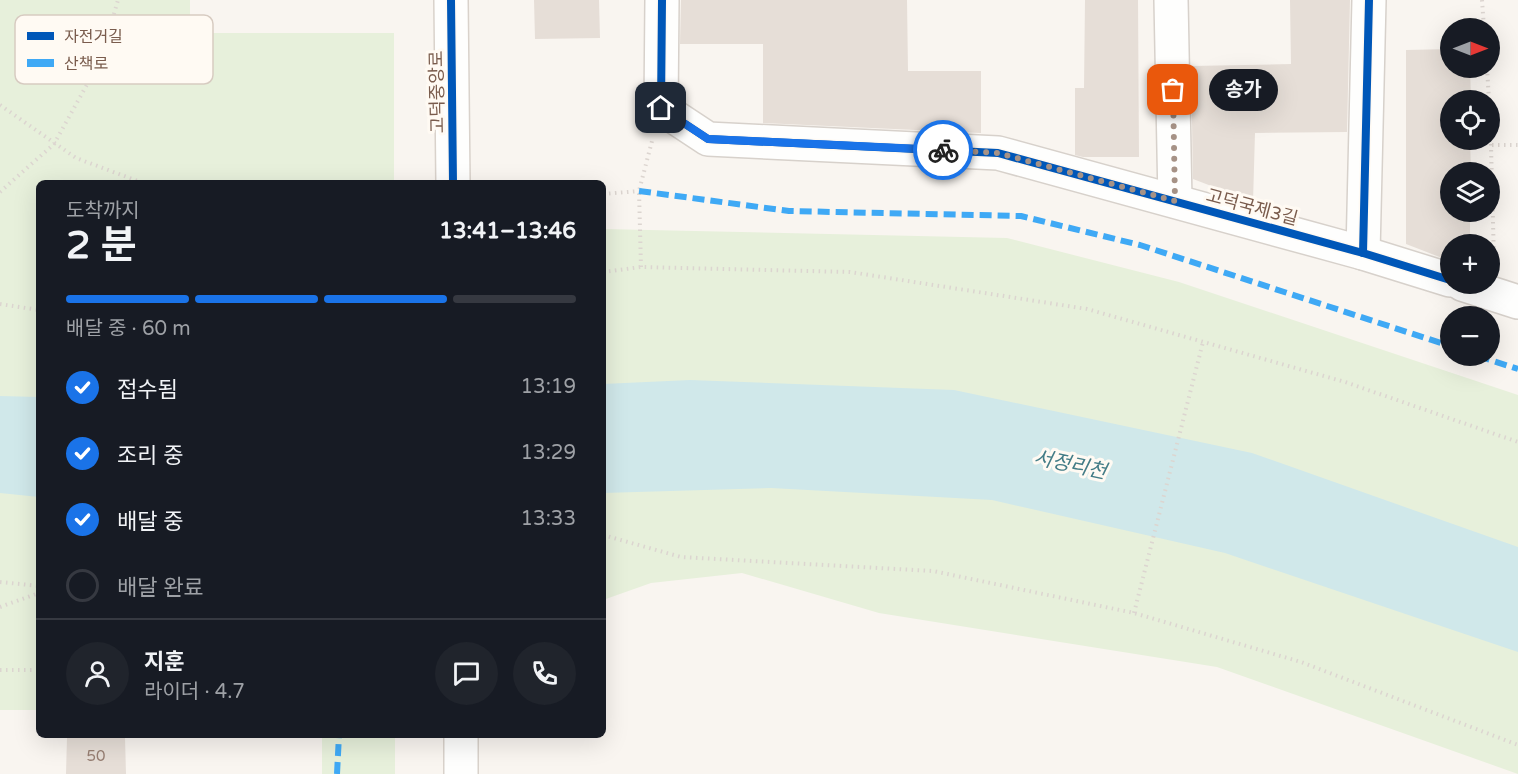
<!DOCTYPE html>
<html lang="ko">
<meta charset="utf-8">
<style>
body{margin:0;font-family:"Varela Round","Noto Sans KR",sans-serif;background:#20242c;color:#f1f3f6;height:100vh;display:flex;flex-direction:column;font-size:22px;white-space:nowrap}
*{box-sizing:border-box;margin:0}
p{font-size:20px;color:#9ea1a6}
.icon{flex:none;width:33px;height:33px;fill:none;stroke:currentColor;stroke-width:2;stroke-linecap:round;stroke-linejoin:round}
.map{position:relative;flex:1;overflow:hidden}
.details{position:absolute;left:36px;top:180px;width:570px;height:558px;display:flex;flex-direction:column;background:#171b24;border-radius:9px;box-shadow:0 6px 24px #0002}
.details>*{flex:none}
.needle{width:39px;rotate:90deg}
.tools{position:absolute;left:1440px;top:18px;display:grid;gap:12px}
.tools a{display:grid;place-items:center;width:60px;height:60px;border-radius:50%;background:#171b24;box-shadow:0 6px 24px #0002;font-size:30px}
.pin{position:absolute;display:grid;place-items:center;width:51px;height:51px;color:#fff;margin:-26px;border-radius:12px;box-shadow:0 3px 9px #0006}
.courier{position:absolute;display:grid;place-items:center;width:60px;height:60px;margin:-30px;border:4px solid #1a73e8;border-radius:50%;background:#fff;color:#222;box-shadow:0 2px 8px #0007}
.bubble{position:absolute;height:42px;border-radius:21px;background:#171b24;box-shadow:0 6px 24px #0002;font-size:20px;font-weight:700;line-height:42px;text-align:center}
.headline em{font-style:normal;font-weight:700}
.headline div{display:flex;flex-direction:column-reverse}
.headline{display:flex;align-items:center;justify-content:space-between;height:102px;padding:0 30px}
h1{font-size:39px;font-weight:700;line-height:45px}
.bar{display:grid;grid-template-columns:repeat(4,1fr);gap:9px 6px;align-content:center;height:72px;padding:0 30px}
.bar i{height:8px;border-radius:4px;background:#363941}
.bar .current{background:#1a73e8}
.bar p{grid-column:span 4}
.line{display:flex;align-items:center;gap:15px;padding:0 30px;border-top:2px solid #363941}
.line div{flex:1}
.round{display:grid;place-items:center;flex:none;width:63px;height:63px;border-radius:32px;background:#20242c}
ol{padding:0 30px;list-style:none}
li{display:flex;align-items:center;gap:18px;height:66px}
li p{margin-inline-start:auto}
li .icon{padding:6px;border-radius:50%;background:#1a73e8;color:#fff;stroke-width:4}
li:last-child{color:#9ea1a6}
li i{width:33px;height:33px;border:3px solid #363941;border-radius:50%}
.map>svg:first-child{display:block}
.green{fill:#e7f0db}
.water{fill:#d0e8ea}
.building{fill:#e6ded7}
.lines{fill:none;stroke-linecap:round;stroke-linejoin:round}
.street-casing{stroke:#d7d1cb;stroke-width:36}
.secondary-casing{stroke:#d9d2cb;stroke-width:36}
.path{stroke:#dcd5d0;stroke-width:4;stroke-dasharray:1.5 4.5;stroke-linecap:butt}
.street{stroke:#fefefd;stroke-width:33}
.secondary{stroke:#fefefd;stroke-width:33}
.quiet{stroke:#3fa9f5;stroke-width:6;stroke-dasharray:12 6;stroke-linecap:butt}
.cycleway-casing{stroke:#fffaf3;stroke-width:11}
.cycleway{stroke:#0057b8;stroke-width:8}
.done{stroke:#a69286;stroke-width:6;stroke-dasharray:0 10.8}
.route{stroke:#1a73e8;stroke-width:8}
.labels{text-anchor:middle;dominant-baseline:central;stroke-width:6;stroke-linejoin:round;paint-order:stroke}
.number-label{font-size:15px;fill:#977e72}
.street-label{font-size:18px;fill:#7a5c4d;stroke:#fffaf3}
.water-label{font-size:20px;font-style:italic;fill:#437c86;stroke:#fffaf3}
.key{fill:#fffaf3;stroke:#d7cbc1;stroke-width:1.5}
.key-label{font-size:16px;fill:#7a5c4d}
</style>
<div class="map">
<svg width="1518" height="774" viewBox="0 0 1518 774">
<rect width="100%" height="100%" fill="#f9f5f0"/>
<g class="green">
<path d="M0,0H190V33H394V183H39V710H0Z"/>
<path d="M603,229L1007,238L1179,282L1518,395V774L1217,667L879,613L742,573L651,583L603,600Z"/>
<rect x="322" y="735" width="73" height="39"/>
</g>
<g class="water">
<path d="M690,380L954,390L1252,453L1518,547V652L1225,553L992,500L771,488L603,493V384Z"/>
<path d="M0,396L39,397V497L0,493Z"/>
</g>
<g class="building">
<path d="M534,0H599L600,38L535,39Z"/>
<path d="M681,0H907L908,71H981V133L763,123V44H680Z"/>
<path d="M1085,0H1138L1139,157H1083L1075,155V88H1084Z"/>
<path d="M1290,0H1350L1347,132L1255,133L1253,202L1193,179L1191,66L1291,64Z"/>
<path d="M1450,49V68H1470L1471,100H1450V140H1470L1471,172H1450V212H1470V244H1450V261L1406,244V50Z"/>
<path d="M67,737H125L126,774H66Z"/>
</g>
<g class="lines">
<defs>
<g id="street">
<path d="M662,0L661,108L708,139L998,153L1363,253L1450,280"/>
<path d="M1171,0L1175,201"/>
<path d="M1363,253L1369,0"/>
<path d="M1462,284L1518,302"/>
</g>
<g id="secondary">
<path d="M451,0L453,183"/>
<path d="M461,735V774"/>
</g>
</defs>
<use href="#street" class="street-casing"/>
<use href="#secondary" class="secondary-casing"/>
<g class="path">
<path d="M1482,0L1484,28"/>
<path d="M1487,68L1489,100"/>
<path d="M0,105L76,158L143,183"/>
<path d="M1490,108L1494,260"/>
<path d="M1492,145H1518"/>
<path d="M0,192L54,144L100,61L118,0"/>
<path d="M603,194L639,191"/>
<path d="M641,267L639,191L652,141"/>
<path d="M603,272L641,267L850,272L1087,309L1345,382L1518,442"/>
<path d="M0,304L39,310"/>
<path d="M603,535L681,557L933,571L1134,613L1301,662L1518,745"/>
<path d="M0,582L39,586"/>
<path d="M0,607L39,593"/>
<path d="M1134,613L1203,342"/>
<path d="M0,670H39"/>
</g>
<use href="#street" class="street"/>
<use href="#secondary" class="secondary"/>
<g class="quiet">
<path d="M639,191L789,211L1021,216L1140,245L1450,346"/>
<path d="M1478,356L1518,369"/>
<path d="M337,774L339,735"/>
</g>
<defs>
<g id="cycleway">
<path d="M451,0L453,183"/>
<path d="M662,0L661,108L708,139L998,153L1363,253L1450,280"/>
<path d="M1363,253L1369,0"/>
</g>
</defs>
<use href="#cycleway" class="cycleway-casing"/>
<use href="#cycleway" class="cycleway"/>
</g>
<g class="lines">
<path class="done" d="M943,150L998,153L1175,201L1173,90"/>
<path class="route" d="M661,108L708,139L943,150"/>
</g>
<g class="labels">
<g class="number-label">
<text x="96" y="756">50</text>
</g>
<g class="street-label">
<text transform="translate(437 92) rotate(-91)">고덕중앙로</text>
<text transform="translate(1252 207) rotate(15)">고덕국제3길</text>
</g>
<g class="water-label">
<text transform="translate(1070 465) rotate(12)">서정리천</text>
</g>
</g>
<rect x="15" y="15" width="198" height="69" rx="9" class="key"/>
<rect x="27" y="32" width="27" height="8" fill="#0057b8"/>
<rect x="27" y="59" width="27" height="8" fill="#3fa9f5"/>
<g class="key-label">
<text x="64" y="42">자전거길</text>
<text x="64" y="69">산책로</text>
</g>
</svg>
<div class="tools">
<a><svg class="needle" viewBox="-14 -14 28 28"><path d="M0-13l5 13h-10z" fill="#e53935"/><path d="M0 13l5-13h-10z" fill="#9ea1a6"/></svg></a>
<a><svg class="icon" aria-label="locate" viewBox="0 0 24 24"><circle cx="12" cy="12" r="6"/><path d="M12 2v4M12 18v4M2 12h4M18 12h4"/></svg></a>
<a><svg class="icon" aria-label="layers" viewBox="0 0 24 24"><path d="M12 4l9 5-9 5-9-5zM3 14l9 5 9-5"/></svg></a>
<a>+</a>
<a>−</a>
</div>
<div class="pin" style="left:1173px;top:90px;background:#ea580c"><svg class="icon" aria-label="bag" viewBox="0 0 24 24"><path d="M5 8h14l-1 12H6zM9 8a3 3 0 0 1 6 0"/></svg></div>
<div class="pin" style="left:661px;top:108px;background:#1f2937"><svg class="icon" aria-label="home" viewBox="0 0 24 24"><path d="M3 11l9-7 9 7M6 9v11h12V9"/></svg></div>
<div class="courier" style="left:943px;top:150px"><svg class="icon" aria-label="bike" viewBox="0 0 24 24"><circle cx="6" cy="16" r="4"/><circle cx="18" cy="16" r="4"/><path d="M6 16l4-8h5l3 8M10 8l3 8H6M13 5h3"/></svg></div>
<div class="bubble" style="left:1209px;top:69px;width:69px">송가</div>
<section class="details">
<div class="headline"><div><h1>2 분</h1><p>도착까지</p></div><em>13:41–13:46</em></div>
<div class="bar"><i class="current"></i><i class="current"></i><i class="current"></i><i></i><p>배달 중 · 60 m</p></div>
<ol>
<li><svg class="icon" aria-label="check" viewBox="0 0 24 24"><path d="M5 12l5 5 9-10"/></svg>접수됨<p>13:19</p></li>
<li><svg class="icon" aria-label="check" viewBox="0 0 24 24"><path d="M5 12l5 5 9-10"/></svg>조리 중<p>13:29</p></li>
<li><svg class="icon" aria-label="check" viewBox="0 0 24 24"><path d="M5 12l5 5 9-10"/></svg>배달 중<p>13:33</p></li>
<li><i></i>배달 완료</li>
</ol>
<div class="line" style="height:108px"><a class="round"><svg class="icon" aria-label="person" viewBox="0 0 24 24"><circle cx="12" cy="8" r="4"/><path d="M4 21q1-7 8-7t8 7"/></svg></a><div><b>지훈</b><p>라이더 · 4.7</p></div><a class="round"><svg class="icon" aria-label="chat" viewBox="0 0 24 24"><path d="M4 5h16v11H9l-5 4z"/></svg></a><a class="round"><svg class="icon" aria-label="phone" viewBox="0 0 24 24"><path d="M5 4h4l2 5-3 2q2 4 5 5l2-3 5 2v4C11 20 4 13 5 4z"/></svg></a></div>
</section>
</div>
